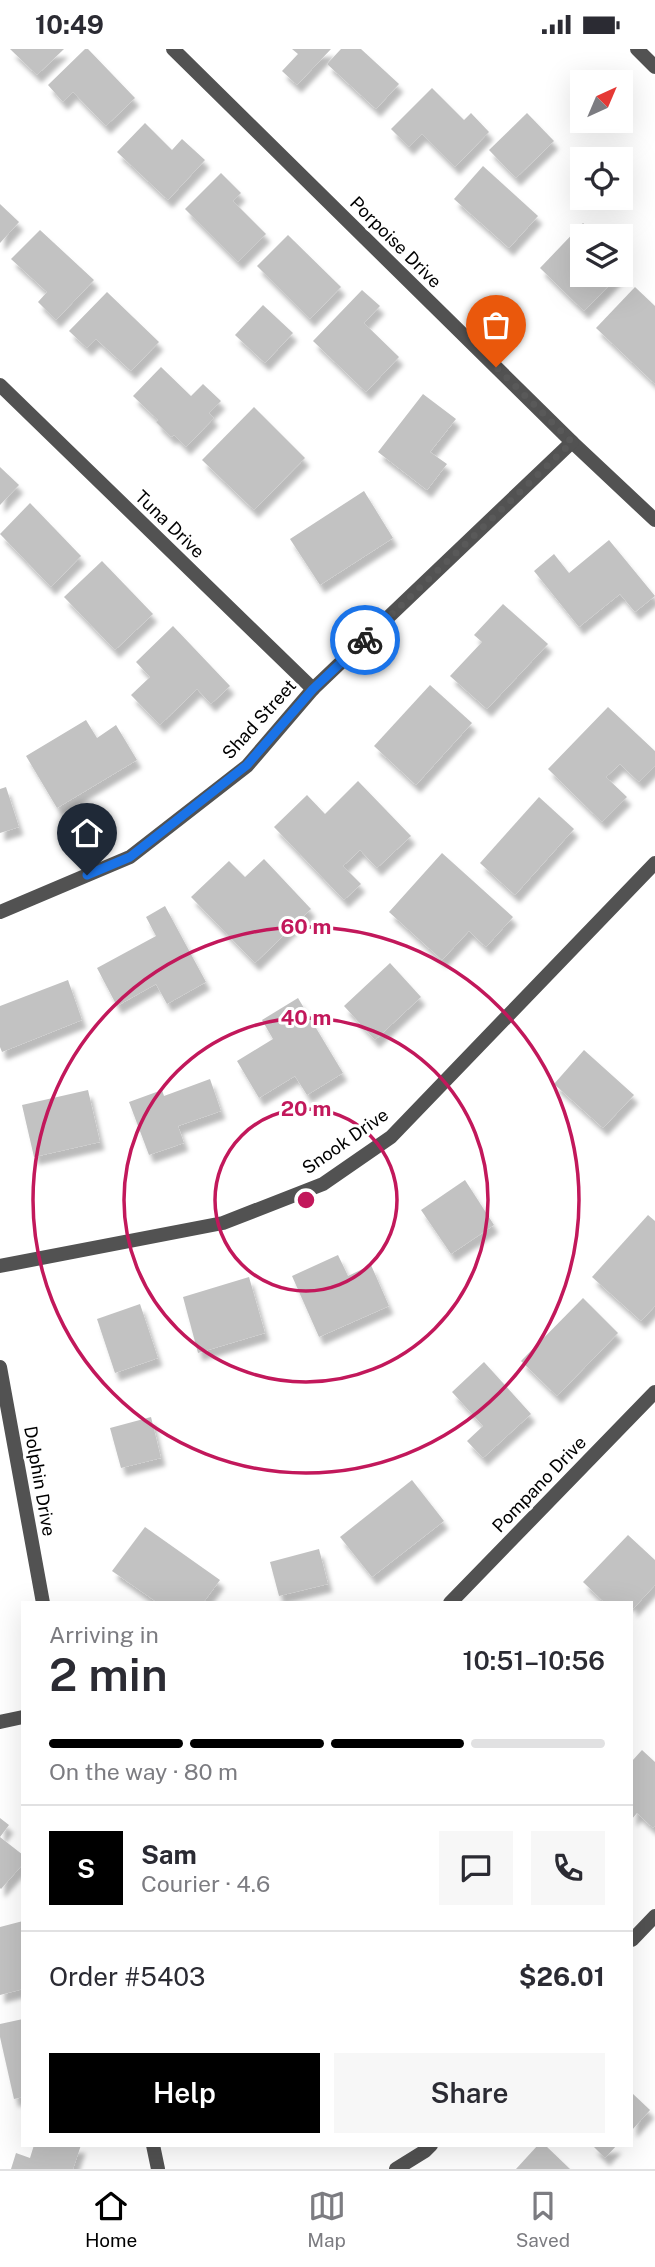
<!DOCTYPE html>
<meta charset="utf-8">
<style>
body{margin:0;font-family:"Public Sans",sans-serif;background:#f7f7f7;color:#2b2b33;height:100vh;display:flex;flex-direction:column;font-size:26px;white-space:nowrap}
*{box-sizing:border-box;margin:0}
p{font-size:23px;color:#7c7c81}
.icon{flex:none;width:38px;height:38px;fill:none;stroke:currentColor;stroke-width:2;stroke-linecap:round;stroke-linejoin:round}
.map{position:relative;flex:1;overflow:hidden}
.sheet{position:absolute;left:21px;top:1552px;width:612px;height:546px;display:flex;flex-direction:column;background:#fff;border-radius:0px;box-shadow:0 7px 28px #0002}
.sheet>*{flex:none}
.needle{width:46px;rotate:44deg}
.buttons{position:absolute;left:570px;top:21px;display:grid;gap:14px}
.buttons a{display:grid;place-items:center;width:63px;height:63px;border-radius:0px;background:#fff;box-shadow:0 7px 28px #0002;font-size:35px}
.pin{position:absolute;display:grid;place-items:center;width:60px;height:60px;color:#fff;margin:-72px -30px;border-radius:50% 50% 50% 0;rotate:-45deg;box-shadow:0 0 7px #0007}
.pin .icon{rotate:45deg}
.courier{position:absolute;display:grid;place-items:center;width:70px;height:70px;margin:-35px;border:5px solid #1a73e8;border-radius:50%;background:#fff;color:#222;box-shadow:0 2px 9px #0007}
.overview em{font-style:normal;font-weight:600}
.overview div{display:flex;flex-direction:column-reverse}
.overview{display:flex;align-items:center;justify-content:space-between;height:119px;padding:0 28px}
h1{font-size:46px;font-weight:600;line-height:52px}
.bar{display:grid;grid-template-columns:repeat(4,1fr);gap:10px 7px;align-content:center;height:84px;padding:0 28px}
.bar i{height:9px;border-radius:5px;background:#e1e1e2}
.bar .current{background:#000}
.bar p{grid-column:span 4}
.line{display:flex;align-items:center;gap:18px;padding:0 28px;border-top:2px solid #e1e1e2}
.line div{flex:1}
.round{display:grid;place-items:center;flex:none;width:74px;height:74px;border-radius:0px;background:#f7f7f7}
.button{display:flex;gap:14px;margin-top:auto;padding:14px 28px}
.button a{flex:1;height:80px;border-radius:0px;background:#000;color:#fff;font-size:28px;font-weight:600;line-height:80px;text-align:center}
.button a+a{background:#f7f7f7;color:#2b2b33}
.status{display:flex;justify-content:space-between;align-items:center;height:49px;padding:0 35px;background:#fff;direction:ltr}
.status svg{height:19px;fill:currentColor}
.tabs{display:flex;justify-content:space-around;align-items:center;height:98px;border-top:2px solid #e1e1e2;background:#fff;font-size:19px;color:#7c7c81}
.tabs a{display:grid;justify-items:center;gap:4px}
.tabs .current{color:#000}
.map>svg:first-child{display:block}
.building{fill:#c2c2c2;filter:url(#shadow)}
.lines{fill:none;stroke-linecap:round;stroke-linejoin:round}
.street{stroke:#525252;stroke-width:14}
.done{stroke:#595959;stroke-width:7;stroke-dasharray:0 12.6}
.route{stroke:#1a73e8;stroke-width:9}
.ring{fill:none;stroke:#c2185b;stroke-width:3.5}
.labels{text-anchor:middle;dominant-baseline:central;stroke-width:6;stroke-linejoin:round;paint-order:stroke}
.street-label{font-size:18px;fill:#000;stroke:#fff}
.centre{fill:#c2185b;stroke:#fff;stroke-width:3.5}
.ring-label{font-size:21px;text-anchor:middle;font-weight:bold;fill:#c2185b;stroke:#fff;stroke-width:6;stroke-linejoin:round;paint-order:stroke}
</style>
<div class="status"><b>10:49</b><svg viewBox="0 0 49 12"><path d="M0 12V9h3v3zM5 12V6h3v6zM10 12V3h3v9zM15 12V0h3v12zM26 1h20v11H26zM47 4h2v5h-2z"/></svg></div>
<div class="map">
<svg width="655" height="2120" viewBox="0 0 655 2120">
<defs>
<filter id="shadow"><feDropShadow dx="4.5" dy="8" stdDeviation="2" flood-color="#0004"/></filter>
</defs>
<rect width="100%" height="100%" fill="#fff"/>
<g class="building">
<path d="M10,0H64L37,26Z"/>
<path d="M85,0H88L135,49L106,77L73,43L63,53L48,36Z"/>
<path d="M292,0H331L297,36L282,22L298,5Z"/>
<path d="M341,0H361L399,35L376,60L327,15Z"/>
<path d="M432,39L464,71L471,64L489,83L455,118L422,85L409,98L391,80Z"/>
<path d="M527,64L554,92L516,129L489,101Z"/>
<path d="M145,74L172,101L182,90L205,111L168,151L117,103Z"/>
<path d="M483,117L538,167L509,199L454,150Z"/>
<path d="M221,124L241,144L233,152L266,185L238,213L185,160Z"/>
<path d="M0,155L19,173L0,194Z"/>
<path d="M583,174L597,187H583V226H619L584,262L540,219Z"/>
<path d="M40,181L94,231L56,271L38,253L47,243L11,210Z"/>
<path d="M288,186L341,238L310,270L257,217Z"/>
<path d="M635,238L655,257V335L596,279Z"/>
<path d="M362,241L380,257L364,274L399,308L366,343L313,292Z"/>
<path d="M107,243L159,293L131,322L96,290L87,299L69,282Z"/>
<path d="M263,256L293,284L265,314L235,286Z"/>
<path d="M161,318L191,347L203,335L221,352L209,364L214,369L186,398L174,386L171,388L156,373L158,371L133,347Z"/>
<path d="M423,345L456,370L430,403L447,415L427,441L378,403Z"/>
<path d="M254,358L305,409L254,461L202,411Z"/>
<path d="M0,418L19,436L0,456Z"/>
<path d="M364,442L393,489L320,536L290,490Z"/>
<path d="M30,454L81,507L51,538L0,485Z"/>
<path d="M609,491L655,547L635,563L620,545L579,578L534,522L554,505L569,524Z"/>
<path d="M102,512L153,565L115,601L64,548Z"/>
<path d="M503,555L548,595L487,660L450,627L482,593L474,586Z"/>
<path d="M173,577L230,637L211,655L197,640L160,676L131,646L150,628L136,613Z"/>
<path d="M430,636L472,674L416,736L374,697Z"/>
<path d="M608,658L655,702V717L639,733L620,715L606,728L627,748L602,773L548,720Z"/>
<path d="M86,671L97,689L116,676L137,711L57,759L26,707Z"/>
<path d="M358,732L411,787L377,819L360,801L343,817L361,835L344,851L274,778L307,746L325,765Z"/>
<path d="M6,738L19,778L0,784V740Z"/>
<path d="M539,748L574,780L515,846L480,814Z"/>
<path d="M442,804L513,868L486,898L469,882L442,911L389,863Z"/>
<path d="M264,810L311,860L255,914L191,848L229,812L245,828Z"/>
<path d="M165,857L206,933L167,955L156,935L117,957L97,919L156,887L146,868Z"/>
<path d="M390,914L421,948L375,991L344,957Z"/>
<path d="M68,931L82,971L2,1003L0,998V957Z"/>
<path d="M298,949L343,1024L307,1046L295,1027L259,1049L237,1012L273,990L262,971Z"/>
<path d="M584,1001L634,1046L603,1079L554,1035Z"/>
<path d="M210,1030L221,1062L178,1077L184,1094L149,1106L129,1053L162,1041L164,1047Z"/>
<path d="M88,1041L100,1093L34,1108L22,1056Z"/>
<path d="M465,1131L494,1176L451,1205L421,1161Z"/>
<path d="M648,1166L655,1172V1257L641,1272L592,1228Z"/>
<path d="M338,1206L348,1227L371,1216L389,1257L319,1288L292,1227Z"/>
<path d="M249,1228L265,1284L198,1304L183,1248Z"/>
<path d="M583,1249L618,1284L557,1347L521,1312Z"/>
<path d="M140,1255L158,1309L115,1324L97,1270Z"/>
<path d="M484,1313L531,1365L483,1409L467,1392L483,1377L452,1343Z"/>
<path d="M151,1368L161,1409L121,1419L110,1379Z"/>
<path d="M412,1431L444,1472L372,1528L340,1488Z"/>
<path d="M145,1478L220,1531L203,1554H158L112,1522Z"/>
<path d="M628,1486L655,1511V1536L632,1561V1554H605L583,1533Z"/>
<path d="M319,1500L328,1535L279,1547L270,1513Z"/>
<path d="M642,1701L655,1713V1777L653,1779L637,1764L632,1770V1712Z"/>
<path d="M0,1769L9,1776L0,1788L23,1806V1815L1,1840L0,1839Z"/>
<path d="M23,1872V1940L0,1946V1878Z"/>
<path d="M23,1970V2048L14,2050L0,1988V1975Z"/>
<path d="M632,2044L650,2061L632,2081Z"/>
<path d="M34,2096H81L73,2120H11L16,2104L30,2109Z"/>
<path d="M538,2096H545L570,2120H516Z"/>
<path d="M592,2096H617L605,2109Z"/>
</g>
<g class="lines">
<g class="street">
<path d="M173,0L572,393L655,471"/>
<path d="M637,0L655,18"/>
<path d="M0,336L313,640"/>
<path d="M0,863L130,808L247,717L313,640L572,393"/>
<path d="M0,1217L223,1174L323,1135L391,1088L655,814"/>
<path d="M0,1318L43,1554"/>
<path d="M450,1554L655,1343"/>
<path d="M0,1673L23,1668"/>
<path d="M632,1891L655,1867"/>
<path d="M153,2096L158,2120"/>
<path d="M396,2120L425,2102L431,2096"/>
</g>
</g>
<g class="lines">
<path class="done" d="M365,591L572,393L496,318"/>
<path class="route" d="M87,826L130,808L247,716L313,640L365,591"/>
</g>
<g class="ring">
<circle cx="306" cy="1151" r="91"/>
<circle cx="306" cy="1151" r="182"/>
<circle cx="306" cy="1151" r="273"/>
</g>
<g class="labels">
<g class="street-label">
<text transform="translate(396 193) rotate(45)">Porpoise Drive</text>
<text transform="translate(170 475) rotate(44)">Tuna Drive</text>
<text transform="translate(259 670) rotate(-48)">Shad Street</text>
<text transform="translate(345 1092) rotate(-35)">Snook Drive</text>
<text transform="translate(40 1432) rotate(80)">Dolphin Drive</text>
<text transform="translate(539 1435) rotate(-46)">Pompano Drive</text>
</g>
</g>
<circle cx="306" cy="1151" r="10" class="centre"/>
<g class="ring-label">
<text x="306" y="885">60 m</text>
<text x="306" y="976">40 m</text>
<text x="306" y="1067">20 m</text>
</g>
</svg>
<div class="buttons">
<a><svg class="needle" viewBox="-14 -14 28 28"><path d="M0-13l5 13h-10z" fill="#e53935"/><path d="M0 13l5-13h-10z" fill="#7c7c81"/></svg></a>
<a><svg class="icon" aria-label="locate" viewBox="0 0 24 24"><circle cx="12" cy="12" r="6"/><path d="M12 2v4M12 18v4M2 12h4M18 12h4"/></svg></a>
<a><svg class="icon" aria-label="layers" viewBox="0 0 24 24"><path d="M12 4l9 5-9 5-9-5zM3 14l9 5 9-5"/></svg></a>
</div>
<div class="pin" style="left:496px;top:318px;background:#ea580c"><svg class="icon" aria-label="bag" viewBox="0 0 24 24"><path d="M5 8h14l-1 12H6zM9 8a3 3 0 0 1 6 0"/></svg></div>
<div class="pin" style="left:87px;top:826px;background:#1f2937"><svg class="icon" aria-label="home" viewBox="0 0 24 24"><path d="M3 11l9-7 9 7M6 9v11h12V9"/></svg></div>
<div class="courier" style="left:365px;top:591px"><svg class="icon" aria-label="bike" viewBox="0 0 24 24"><circle cx="6" cy="16" r="4"/><circle cx="18" cy="16" r="4"/><path d="M6 16l4-8h5l3 8M10 8l3 8H6M13 5h3"/></svg></div>
<section class="sheet">
<div class="overview"><div><h1>2 min</h1><p>Arriving in</p></div><em>10:51–10:56</em></div>
<div class="bar"><i class="current"></i><i class="current"></i><i class="current"></i><i></i><p>On the way · 80 m</p></div>
<div class="line" style="height:126px"><b class="round" style="background:#000;color:#fff">S</b><div><b>Sam</b><p>Courier · 4.6</p></div><a class="round"><svg class="icon" aria-label="chat" viewBox="0 0 24 24"><path d="M4 5h16v11H9l-5 4z"/></svg></a><a class="round"><svg class="icon" aria-label="phone" viewBox="0 0 24 24"><path d="M5 4h4l2 5-3 2q2 4 5 5l2-3 5 2v4C11 20 4 13 5 4z"/></svg></a></div>
<div class="line" style="height:91px"><div>Order #5403</div><b>$26.01</b></div>
<div class="button"><a>Help</a><a>Share</a></div>
</section>
</div>
<nav class="tabs">
<a class="current"><svg class="icon" aria-label="home" viewBox="0 0 24 24"><path d="M3 11l9-7 9 7M6 9v11h12V9"/></svg>Home</a>
<a><svg class="icon" aria-label="map" viewBox="0 0 24 24"><path d="M3 6l6-2 6 2 6-2v14l-6 2-6-2-6 2zM9 4v14M15 6v14"/></svg>Map</a>
<a><svg class="icon" aria-label="saved" viewBox="0 0 24 24"><path d="M7 4h10v16l-5-4-5 4z"/></svg>Saved</a>
</nav>
